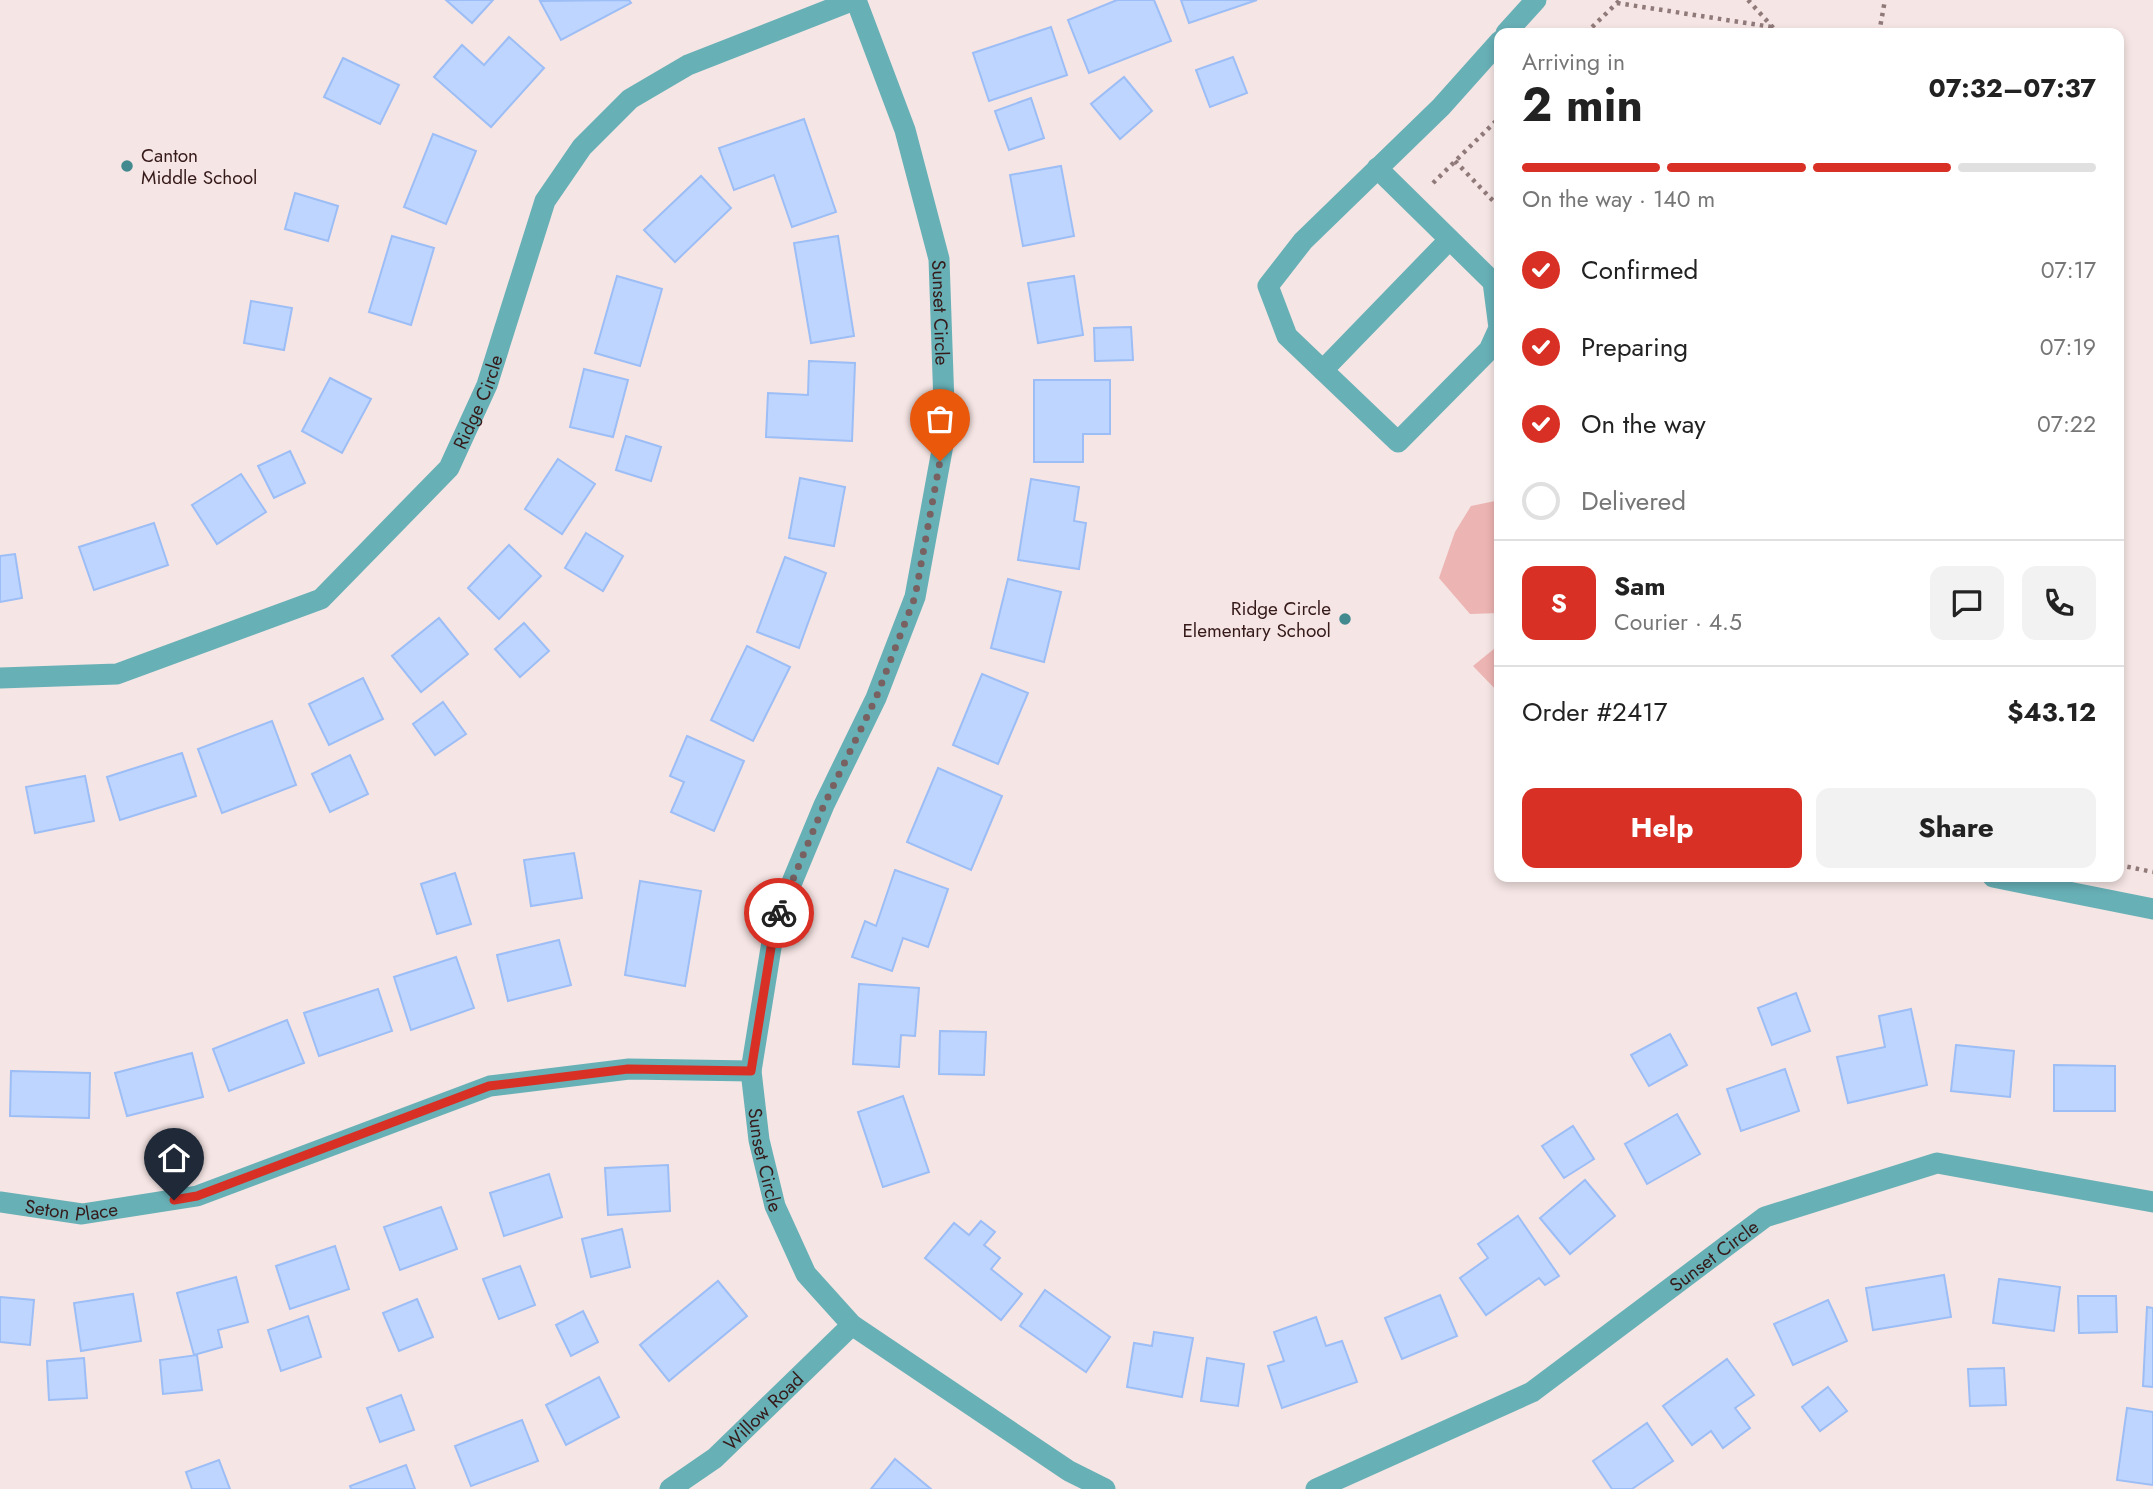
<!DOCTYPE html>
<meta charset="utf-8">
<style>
body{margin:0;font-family:Jost,sans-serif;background:#f2f2f2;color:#222;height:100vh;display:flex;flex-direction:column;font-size:26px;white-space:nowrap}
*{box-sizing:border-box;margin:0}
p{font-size:23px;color:#767676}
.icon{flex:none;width:38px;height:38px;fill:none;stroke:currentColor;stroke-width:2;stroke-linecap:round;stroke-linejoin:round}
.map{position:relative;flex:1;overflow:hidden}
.details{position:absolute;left:1494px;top:28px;width:630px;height:854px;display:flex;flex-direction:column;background:#fff;border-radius:14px;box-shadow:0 4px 10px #0003}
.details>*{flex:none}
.pin{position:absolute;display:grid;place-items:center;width:60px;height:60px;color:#fff;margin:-72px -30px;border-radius:50% 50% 50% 0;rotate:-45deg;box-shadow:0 0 7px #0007}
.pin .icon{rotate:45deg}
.courier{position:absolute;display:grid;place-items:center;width:70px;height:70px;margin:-35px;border:5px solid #d93025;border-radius:50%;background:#fff;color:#222;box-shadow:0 2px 9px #0007}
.summary em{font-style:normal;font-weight:700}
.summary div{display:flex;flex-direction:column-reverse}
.summary{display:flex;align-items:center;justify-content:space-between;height:119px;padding:0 28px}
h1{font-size:46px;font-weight:700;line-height:52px}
.bar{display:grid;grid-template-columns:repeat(4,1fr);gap:10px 7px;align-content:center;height:84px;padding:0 28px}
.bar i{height:9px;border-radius:5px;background:#e0e0e0}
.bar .selected{background:#d93025}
.bar p{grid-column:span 4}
.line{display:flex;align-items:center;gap:18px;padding:0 28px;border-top:2px solid #e0e0e0}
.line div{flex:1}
.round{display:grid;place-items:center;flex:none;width:74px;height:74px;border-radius:14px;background:#f2f2f2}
ol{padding:0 28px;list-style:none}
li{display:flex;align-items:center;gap:21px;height:77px}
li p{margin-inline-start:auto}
li .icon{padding:7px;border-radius:50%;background:#d93025;color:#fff;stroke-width:4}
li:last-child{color:#767676}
li i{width:38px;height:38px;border:4px solid #e0e0e0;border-radius:50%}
.button{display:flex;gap:14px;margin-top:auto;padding:14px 28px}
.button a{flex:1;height:80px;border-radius:14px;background:#d93025;color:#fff;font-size:28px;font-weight:700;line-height:80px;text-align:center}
.button a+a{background:#f2f2f2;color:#222}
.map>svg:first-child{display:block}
.green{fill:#ecb4b2}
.building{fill:#bed6ff;stroke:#9cbdf5;stroke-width:2}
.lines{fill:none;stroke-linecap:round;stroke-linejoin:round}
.path{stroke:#907979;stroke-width:4.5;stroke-dasharray:3.5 5;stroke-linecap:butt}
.minor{stroke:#67b0b6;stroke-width:21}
.done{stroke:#796161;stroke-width:7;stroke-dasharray:0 12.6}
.route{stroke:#d93025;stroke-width:9}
.poi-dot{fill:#428a8f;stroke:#f5e5e4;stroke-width:2.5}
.labels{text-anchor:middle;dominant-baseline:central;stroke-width:6;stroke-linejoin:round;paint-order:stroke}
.poi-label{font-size:19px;fill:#361a1a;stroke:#f5e5e4;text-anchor:start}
.street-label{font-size:19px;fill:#361a1a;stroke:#f5e5e4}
</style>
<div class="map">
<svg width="2153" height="1489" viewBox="0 0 2153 1489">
<rect width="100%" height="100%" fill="#f5e5e4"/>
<g class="green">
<path d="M1500,500V613L1470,614L1439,578L1455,532L1471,506Z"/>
<path d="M1500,644V694L1473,666Z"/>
</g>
<g class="building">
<path d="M446,0H493L472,23Z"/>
<path d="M629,0L631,3L561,40L540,1Z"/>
<path d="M1117,0H1154L1171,41L1089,73L1068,20Z"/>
<path d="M1181,0H1257L1189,23Z"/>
<path d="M1051,27L1067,75L989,101L973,53Z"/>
<path d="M509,37L544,68L491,127L434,77L462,45L484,65Z"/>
<path d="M1233,57L1247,93L1210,107L1196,70Z"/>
<path d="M343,58L399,85L380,124L324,97Z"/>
<path d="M1124,77L1152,111L1120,139L1091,104Z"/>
<path d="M1031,98L1044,138L1009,150L995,111Z"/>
<path d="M804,119L836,212L792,227L774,175L734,190L719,148Z"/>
<path d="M433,134L476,151L446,224L404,207Z"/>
<path d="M1061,166L1074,236L1023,246L1010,175Z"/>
<path d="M701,176L731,208L675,262L644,230Z"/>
<path d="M295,193L338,206L328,241L285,229Z"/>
<path d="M392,236L434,248L411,325L369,312Z"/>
<path d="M838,236L854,336L811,343L794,243Z"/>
<path d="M617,276L662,289L640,366L595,353Z"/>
<path d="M1074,276L1083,335L1038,343L1028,283Z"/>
<path d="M251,301L292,308L284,350L244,343Z"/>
<path d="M1131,327L1133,360L1095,361L1094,328Z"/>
<path d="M809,361L855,363L852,441L766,437L768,393L808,395Z"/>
<path d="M584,369L628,380L613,437L570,427Z"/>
<path d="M330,378L371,399L342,453L302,431Z"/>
<path d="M1034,380H1110V434H1083V462H1034Z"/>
<path d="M626,436L661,447L651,481L616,470Z"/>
<path d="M290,451L305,483L274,498L258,466Z"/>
<path d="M558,459L595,484L562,534L525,509Z"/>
<path d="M241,474L266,512L217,544L192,505Z"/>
<path d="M800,478L845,487L834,546L789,538Z"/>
<path d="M1031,479L1079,487L1074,521L1086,523L1079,569L1018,560Z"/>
<path d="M154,523L168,565L94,590L79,547Z"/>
<path d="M586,533L623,556L603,591L565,568Z"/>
<path d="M509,545L541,576L499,619L468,588Z"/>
<path d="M15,554L22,598L0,602V556Z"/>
<path d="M785,557L826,573L799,648L757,632Z"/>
<path d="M1008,579L1061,592L1044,662L991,648Z"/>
<path d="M439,618L468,654L421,692L392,656Z"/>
<path d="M524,623L549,651L520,677L495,649Z"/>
<path d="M747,646L790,667L753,741L711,720Z"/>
<path d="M982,674L1028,693L998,764L953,745Z"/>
<path d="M363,678L383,719L329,745L309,704Z"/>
<path d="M443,702L466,734L435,755L413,724Z"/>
<path d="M272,721L296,785L222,813L198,749Z"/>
<path d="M687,736L744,761L714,831L671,812L684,782L670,776Z"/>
<path d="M182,753L196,796L120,820L107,777Z"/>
<path d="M350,755L368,794L330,812L312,774Z"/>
<path d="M938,768L1002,796L971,870L907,842Z"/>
<path d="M85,776L94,821L35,833L26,787Z"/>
<path d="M574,853L582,898L531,906L524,860Z"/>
<path d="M895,870L948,889L928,947L903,938L892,971L852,957L865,921L876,926Z"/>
<path d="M455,873L471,924L437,934L421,884Z"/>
<path d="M640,881L701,891L685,986L625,975Z"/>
<path d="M559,940L571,985L508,1001L497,955Z"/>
<path d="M456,957L474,1008L411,1030L394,977Z"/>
<path d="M859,984L919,988L915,1036L901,1035L899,1067L853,1064Z"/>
<path d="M378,989L392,1031L319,1056L304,1013Z"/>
<path d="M1796,993L1810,1031L1772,1045L1758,1008Z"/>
<path d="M1911,1009L1927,1085L1848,1103L1837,1057L1885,1047L1879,1016Z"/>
<path d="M287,1020L304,1063L229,1091L213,1049Z"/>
<path d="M940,1031L986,1032L984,1075L939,1074Z"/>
<path d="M1670,1034L1687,1065L1649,1086L1631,1055Z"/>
<path d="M1956,1045L2014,1051L2010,1097L1951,1091Z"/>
<path d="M192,1053L203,1097L127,1116L115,1073Z"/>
<path d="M2054,1065L2115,1066V1111H2054Z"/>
<path d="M1785,1069L1799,1111L1741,1131L1727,1089Z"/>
<path d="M11,1071L90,1073L89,1118L10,1116Z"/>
<path d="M903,1096L929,1172L883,1187L858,1112Z"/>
<path d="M1677,1114L1700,1154L1647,1184L1625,1144Z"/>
<path d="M1573,1126L1594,1159L1564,1178L1542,1146Z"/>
<path d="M668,1165L670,1211L608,1215L605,1168Z"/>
<path d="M549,1174L562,1217L504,1236L490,1193Z"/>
<path d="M1585,1180L1615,1216L1570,1254L1540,1218Z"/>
<path d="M441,1207L457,1249L400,1270L384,1227Z"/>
<path d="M1518,1216L1559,1276L1545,1285L1539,1278L1486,1315L1460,1278L1488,1258L1478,1244Z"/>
<path d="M981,1221L995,1232L984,1245L1000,1258L991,1269L1022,1294L1001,1320L925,1258L954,1223L969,1235Z"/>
<path d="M622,1229L630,1267L591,1277L582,1239Z"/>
<path d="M335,1246L349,1289L290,1309L276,1266Z"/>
<path d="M520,1266L535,1305L499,1319L483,1279Z"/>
<path d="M1944,1275L1951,1317L1873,1330L1866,1288Z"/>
<path d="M236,1277L248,1322L218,1330L222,1347L194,1355L177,1293Z"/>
<path d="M1999,1279L2060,1287L2054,1331L1993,1323Z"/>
<path d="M718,1281L747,1316L669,1381L640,1345Z"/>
<path d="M1045,1290L1110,1337L1086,1372L1020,1326Z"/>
<path d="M133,1294L141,1341L81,1351L74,1303Z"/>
<path d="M1440,1295L1457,1336L1402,1359L1385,1318Z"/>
<path d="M2078,1296H2116L2117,1332L2079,1333Z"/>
<path d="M0,1297L34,1300L30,1345L0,1342Z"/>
<path d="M417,1299L433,1337L399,1351L383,1313Z"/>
<path d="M1828,1300L1847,1341L1793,1365L1774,1324Z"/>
<path d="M2147,1307L2153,1308V1387L2143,1386Z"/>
<path d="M583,1311L598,1342L571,1356L556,1325Z"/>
<path d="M308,1316L321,1357L281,1371L268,1330Z"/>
<path d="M1316,1317L1326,1346L1342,1341L1357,1382L1282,1408L1268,1366L1284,1361L1274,1332Z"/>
<path d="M1154,1332L1193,1338L1182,1397L1127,1387L1134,1343L1152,1346Z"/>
<path d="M197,1355L202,1390L163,1394L160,1360Z"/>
<path d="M84,1358L87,1398L49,1400L47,1361Z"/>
<path d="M1207,1358L1244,1364L1238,1406L1201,1401Z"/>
<path d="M1727,1359L1754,1395L1735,1408L1750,1428L1723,1448L1711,1431L1692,1445L1663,1406Z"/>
<path d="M2004,1368L2006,1405L1970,1406L1968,1369Z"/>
<path d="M599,1377L619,1417L566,1445L546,1405Z"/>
<path d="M1828,1387L1847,1411L1820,1431L1802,1407Z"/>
<path d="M401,1395L414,1430L380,1442L367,1408Z"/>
<path d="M2127,1408L2153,1412V1485L2117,1480Z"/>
<path d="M522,1420L538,1461L471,1486L455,1446Z"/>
<path d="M1647,1423L1673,1461L1632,1489H1612L1593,1461Z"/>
<path d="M895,1459L931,1489H871Z"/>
<path d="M219,1460L230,1489H192L186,1472Z"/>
<path d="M406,1465L415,1489H351L350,1486Z"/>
</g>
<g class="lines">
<g class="path">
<path d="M1748,0L1778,33"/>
<path d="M1617,3L1772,27"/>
<path d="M1586,33L1620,0"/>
<path d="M1879,33L1885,0"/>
<path d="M1455,161L1500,208"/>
<path d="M1433,183L1500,117"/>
<path d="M2119,865L2153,872"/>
</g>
<g class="minor">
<path id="s1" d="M856,0L905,130L939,259L945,434L915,597L876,698L824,805L775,923L751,1071L759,1140L775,1206L806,1274L852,1325L1069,1471L1105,1489"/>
<path d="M1506,33L1536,0"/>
<path d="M1377,168L1493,282L1499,328L1489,350L1398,442L1287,336L1268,286L1303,241L1441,107L1500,41"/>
<path d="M1323,370L1449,240"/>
<path id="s2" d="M0,678L117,674L321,599L449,468L487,385L545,201L582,147L630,99L688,65L854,0"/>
<path d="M1993,877L2153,909"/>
<path id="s3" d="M0,1202L82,1214L197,1196L490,1086L629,1069L751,1071"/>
<path id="s4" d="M670,1489L715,1458L852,1325"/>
<path id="s5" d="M1316,1489L1532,1392L1765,1217L1937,1163L2153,1202"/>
</g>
</g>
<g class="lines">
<path class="done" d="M779,913L824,805L876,698L915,597L940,461"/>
<path class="route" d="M174,1200L197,1196L489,1086L628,1069L751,1071L775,923L779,913"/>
</g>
<g class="poi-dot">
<circle cx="127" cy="166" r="7"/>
<circle cx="1345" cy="619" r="7"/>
</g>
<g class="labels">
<g class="poi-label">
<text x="141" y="155">Canton<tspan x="141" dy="22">Middle School</tspan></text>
<text x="1331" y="608" text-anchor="end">Ridge Circle<tspan x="1331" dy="22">Elementary School</tspan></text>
</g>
<g class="street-label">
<text stroke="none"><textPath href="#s1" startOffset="326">Sunset Circle</textPath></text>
<text stroke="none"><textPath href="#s2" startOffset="590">Ridge Circle</textPath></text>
<text stroke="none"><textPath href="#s1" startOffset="1208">Sunset Circle</textPath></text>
<text stroke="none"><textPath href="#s3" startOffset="72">Seton Place</textPath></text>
<text stroke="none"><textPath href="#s5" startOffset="464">Sunset Circle</textPath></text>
<text stroke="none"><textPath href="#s4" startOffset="122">Willow Road</textPath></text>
</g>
</g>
</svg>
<div class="pin" style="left:940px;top:461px;background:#ea580c"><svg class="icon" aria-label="bag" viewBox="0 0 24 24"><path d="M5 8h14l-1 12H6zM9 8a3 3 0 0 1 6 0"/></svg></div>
<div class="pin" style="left:174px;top:1200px;background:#1f2937"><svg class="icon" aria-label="home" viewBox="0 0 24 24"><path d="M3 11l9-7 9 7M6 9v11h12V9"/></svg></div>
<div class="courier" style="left:779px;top:913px"><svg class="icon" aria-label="bike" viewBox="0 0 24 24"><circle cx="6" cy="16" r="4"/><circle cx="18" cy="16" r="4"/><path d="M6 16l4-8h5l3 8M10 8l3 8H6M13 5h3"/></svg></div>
<section class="details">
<div class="summary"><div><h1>2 min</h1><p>Arriving in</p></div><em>07:32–07:37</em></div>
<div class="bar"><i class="selected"></i><i class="selected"></i><i class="selected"></i><i></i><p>On the way · 140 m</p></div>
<ol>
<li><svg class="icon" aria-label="check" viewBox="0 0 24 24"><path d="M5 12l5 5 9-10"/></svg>Confirmed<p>07:17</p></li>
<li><svg class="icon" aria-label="check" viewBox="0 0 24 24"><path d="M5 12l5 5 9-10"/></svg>Preparing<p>07:19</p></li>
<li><svg class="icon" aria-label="check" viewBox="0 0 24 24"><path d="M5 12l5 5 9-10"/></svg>On the way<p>07:22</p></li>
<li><i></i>Delivered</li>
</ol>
<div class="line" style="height:126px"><b class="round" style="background:#d93025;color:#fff">S</b><div><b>Sam</b><p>Courier · 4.5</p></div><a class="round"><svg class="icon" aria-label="chat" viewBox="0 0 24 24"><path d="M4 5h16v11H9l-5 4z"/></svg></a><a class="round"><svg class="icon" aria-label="phone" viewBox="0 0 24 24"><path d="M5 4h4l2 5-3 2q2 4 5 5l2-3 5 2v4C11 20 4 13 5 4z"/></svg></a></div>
<div class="line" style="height:91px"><div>Order #2417</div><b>$43.12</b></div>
<div class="button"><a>Help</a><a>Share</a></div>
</section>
</div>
